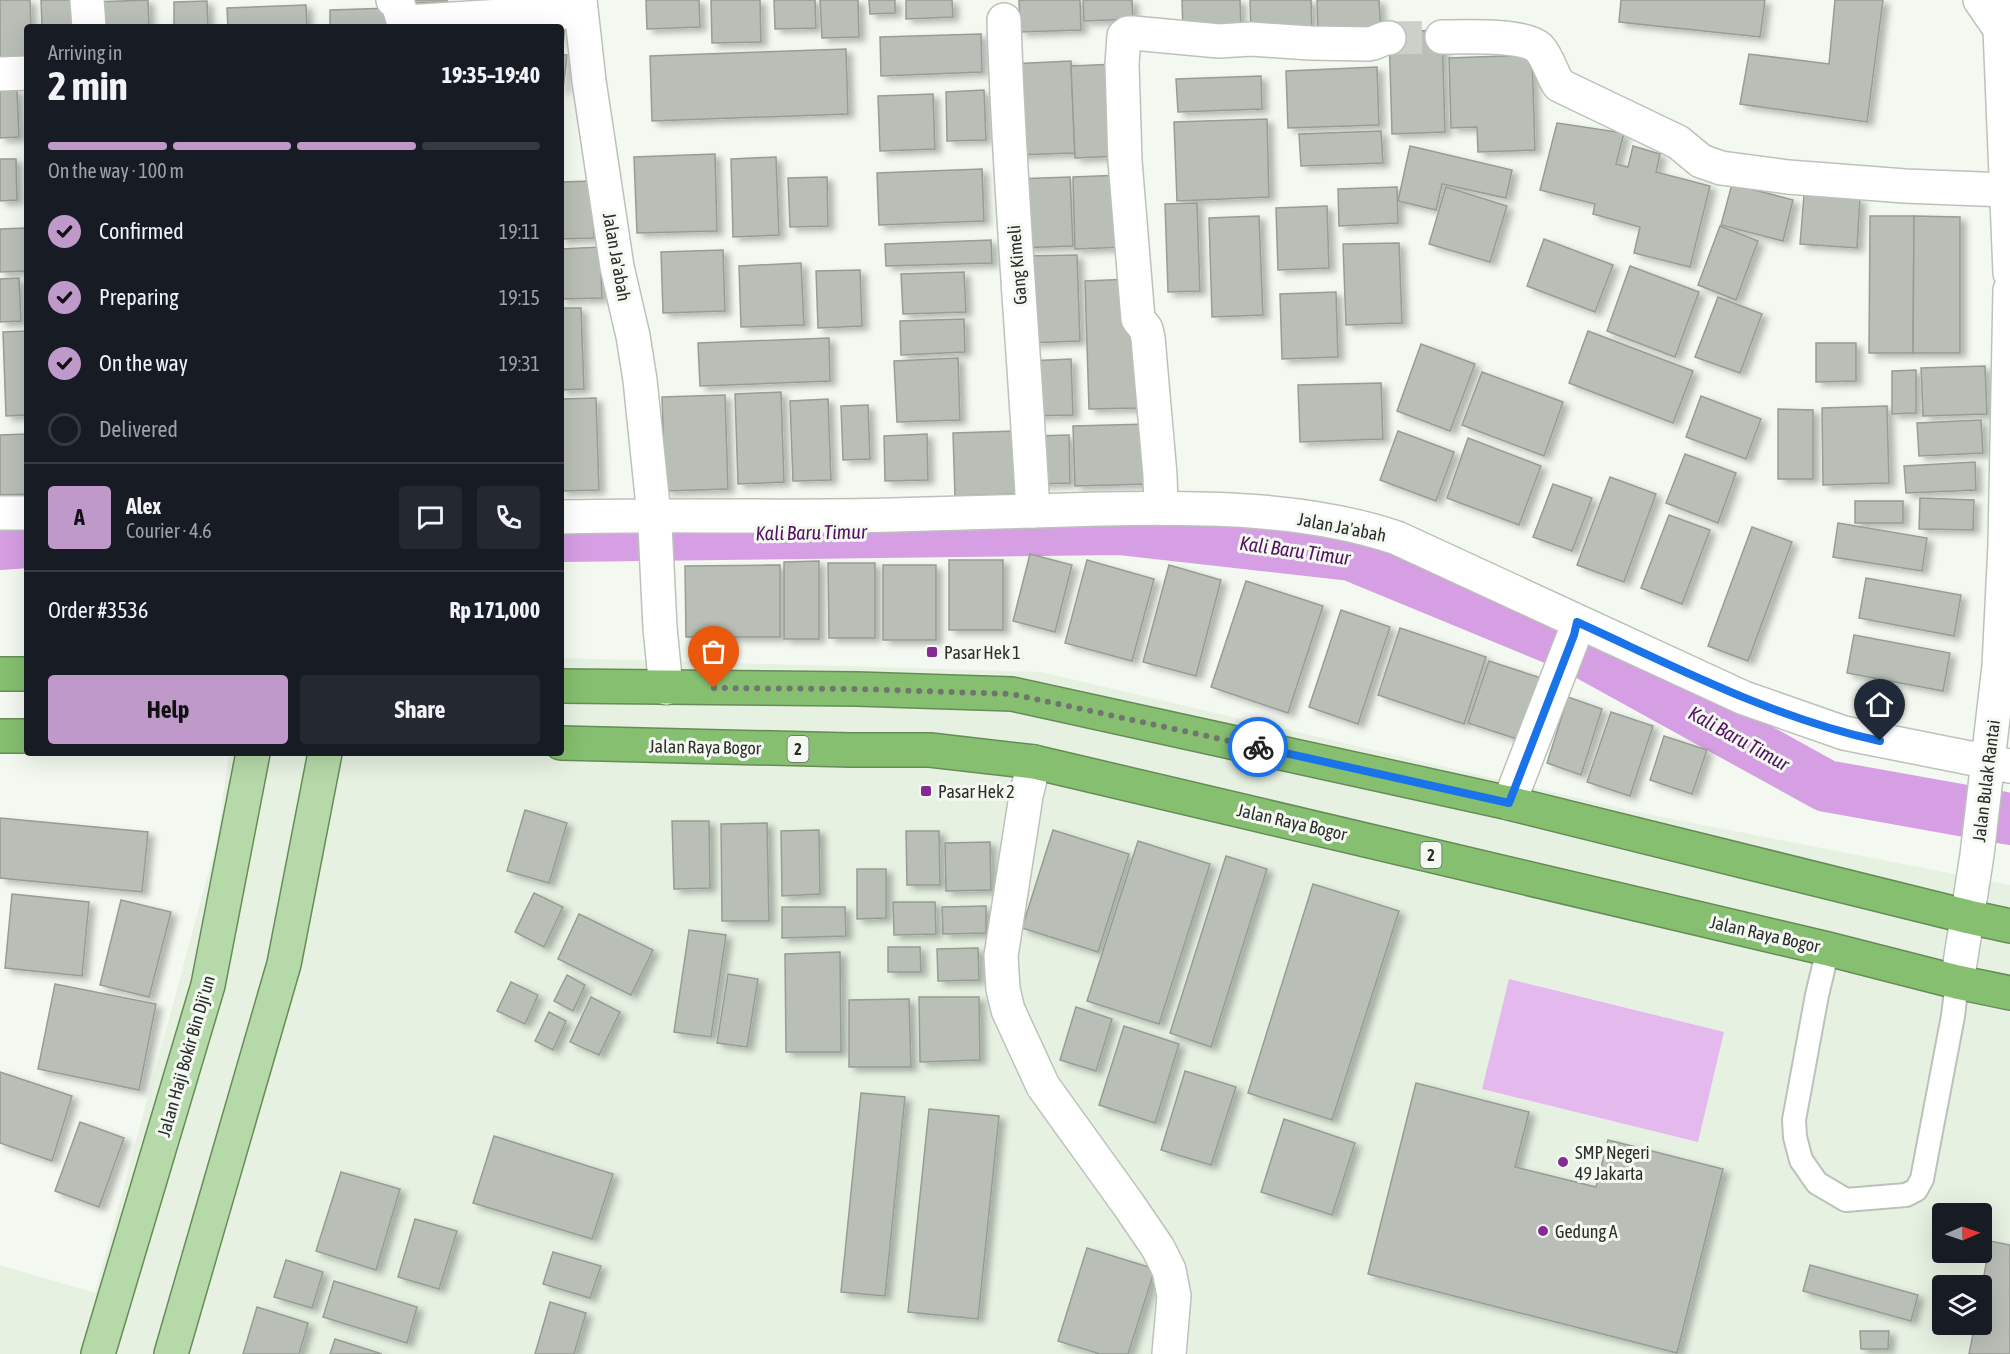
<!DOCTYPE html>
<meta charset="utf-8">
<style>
body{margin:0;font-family:"Asap Condensed",sans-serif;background:#242831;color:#f1f3f6;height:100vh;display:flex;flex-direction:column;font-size:22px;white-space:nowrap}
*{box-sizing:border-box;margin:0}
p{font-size:20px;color:#9ea1a6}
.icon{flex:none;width:33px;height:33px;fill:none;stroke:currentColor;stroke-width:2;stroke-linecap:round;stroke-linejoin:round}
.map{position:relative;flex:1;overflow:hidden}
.panel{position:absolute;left:24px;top:24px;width:540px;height:732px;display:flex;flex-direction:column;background:#171b24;border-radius:6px;box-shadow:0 6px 24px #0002}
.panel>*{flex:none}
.needle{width:39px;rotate:88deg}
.tools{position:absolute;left:1932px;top:1203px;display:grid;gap:12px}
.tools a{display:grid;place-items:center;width:60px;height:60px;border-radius:6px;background:#171b24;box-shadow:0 6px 24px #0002;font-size:30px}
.pin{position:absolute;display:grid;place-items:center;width:51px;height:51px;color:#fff;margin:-62px -26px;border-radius:50% 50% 50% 0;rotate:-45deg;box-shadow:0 0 6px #0007}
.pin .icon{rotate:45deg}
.courier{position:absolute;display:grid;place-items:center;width:60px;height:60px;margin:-30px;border:4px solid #1a73e8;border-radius:50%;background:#fff;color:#222;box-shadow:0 2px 8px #0007}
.head em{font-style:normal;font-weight:700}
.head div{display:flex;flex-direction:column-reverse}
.head{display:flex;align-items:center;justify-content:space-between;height:102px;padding:0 24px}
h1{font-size:39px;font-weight:700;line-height:45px}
.bar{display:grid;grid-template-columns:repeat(4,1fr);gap:9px 6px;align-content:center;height:72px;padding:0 24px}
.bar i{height:8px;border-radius:4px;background:#363941}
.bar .active{background:#c099cb}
.bar p{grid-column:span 4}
.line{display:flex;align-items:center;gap:15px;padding:0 24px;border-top:2px solid #363941}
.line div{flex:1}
.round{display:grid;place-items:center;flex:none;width:63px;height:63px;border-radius:6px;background:#242831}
ol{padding:0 24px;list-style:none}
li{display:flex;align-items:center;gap:18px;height:66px}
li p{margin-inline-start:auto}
li .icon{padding:6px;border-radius:50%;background:#c099cb;color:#111;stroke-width:4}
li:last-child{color:#9ea1a6}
li i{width:33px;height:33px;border:3px solid #363941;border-radius:50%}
.action{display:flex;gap:12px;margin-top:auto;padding:12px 24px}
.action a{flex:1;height:69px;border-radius:6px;background:#c099cb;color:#111;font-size:24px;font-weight:700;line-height:69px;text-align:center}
.action a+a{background:#242831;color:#f1f3f6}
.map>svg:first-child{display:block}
.built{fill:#e6f1e2;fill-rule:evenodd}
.green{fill:#e4b9ee}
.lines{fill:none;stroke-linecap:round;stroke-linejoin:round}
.canal{stroke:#d69fe3;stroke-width:52}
.building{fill:#b9bfb7;stroke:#979d95;stroke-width:1.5;filter:url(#shadow)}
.street-tunnel{stroke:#cbd0c9;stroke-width:33;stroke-dasharray:33 16;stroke-linecap:butt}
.lane-casing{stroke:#bcc2ba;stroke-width:26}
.street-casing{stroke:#bcc2ba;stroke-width:36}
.primary-casing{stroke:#668c57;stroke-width:36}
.highway-casing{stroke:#668c57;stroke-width:36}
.lane{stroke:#fff;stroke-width:22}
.street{stroke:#fff;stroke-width:33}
.primary{stroke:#b6d9a9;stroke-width:33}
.highway{stroke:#85bf6f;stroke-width:33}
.done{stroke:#717470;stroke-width:6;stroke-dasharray:0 10.8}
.route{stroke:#1a73e8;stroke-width:8}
.poi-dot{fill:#832a96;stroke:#f3f9f1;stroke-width:2}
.labels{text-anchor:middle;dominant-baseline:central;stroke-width:6;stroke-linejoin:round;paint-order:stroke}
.shield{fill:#f3f9f1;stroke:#676a66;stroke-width:1.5}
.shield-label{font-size:16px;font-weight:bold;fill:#2b2d2a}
.street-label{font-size:18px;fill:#2b2d2a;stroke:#f3f9f1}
.poi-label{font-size:18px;fill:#2b2d2a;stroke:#f3f9f1;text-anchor:start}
.water-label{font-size:20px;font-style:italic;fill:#541062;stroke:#f3f9f1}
</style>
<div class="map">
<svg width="2010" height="1354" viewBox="0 0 2010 1354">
<defs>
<filter id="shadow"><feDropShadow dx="6" dy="4" stdDeviation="3" flood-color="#0004"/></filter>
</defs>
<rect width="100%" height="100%" fill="#f3f9f1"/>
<path class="built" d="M561,658L1041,672L1647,814L2010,885V1354H0V1265L95,1293L217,841L229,753H561ZM1942,1214H1982V1252H1942ZM1942,1286H1982V1324H1942Z"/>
<path class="green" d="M1509,979L1724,1032L1698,1142L1482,1089Z"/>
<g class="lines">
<g class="canal">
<path d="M561,536L1119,529L1351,555L1574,647L1826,786L2010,819"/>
<path d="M0,544L27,542"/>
</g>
</g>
<g class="building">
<path d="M0,0H30L31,27H27V66H0Z"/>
<path d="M41,0H84L85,27H42Z"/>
<path d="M148,0L149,27H92V2Z"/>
<path d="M407,0H447V2L407,3Z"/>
<path d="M646,0H699L700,27L647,29Z"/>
<path d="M711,0H760L761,42L712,43Z"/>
<path d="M774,0H815L816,28L775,29Z"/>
<path d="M820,0H858L859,37L822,38Z"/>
<path d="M869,0H895V13L870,14Z"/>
<path d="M906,0H952L953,17L906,19Z"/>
<path d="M1019,0H1080L1081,30L1020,32Z"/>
<path d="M1083,0H1132L1133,19L1084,21Z"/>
<path d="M1182,0H1240L1241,30L1183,32Z"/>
<path d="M1250,0H1311L1312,32L1251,34Z"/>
<path d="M1317,0H1379L1381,33L1318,35Z"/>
<path d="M1621,0H1765L1760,37L1619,22Z"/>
<path d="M1835,0H1883L1867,122L1740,104L1749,54L1829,64Z"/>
<path d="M207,1L208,27H174V2Z"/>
<path d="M306,5L307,27H228L227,8Z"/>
<path d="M393,8V27H330V10Z"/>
<path d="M561,29H565L563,45H561Z"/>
<path d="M1442,30L1445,132L1392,134L1389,32Z"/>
<path d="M981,34L982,72L881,76L880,37Z"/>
<path d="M846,49L848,114L652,121L650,56Z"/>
<path d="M561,54L567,55L563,90H561Z"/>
<path d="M1532,55L1535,150L1478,152L1477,127L1451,128L1449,58Z"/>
<path d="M1071,61L1075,153L1013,155L1010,64Z"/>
<path d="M1117,64L1120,156L1075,158L1071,66Z"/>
<path d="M1377,67L1379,125L1288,128L1286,71Z"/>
<path d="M1261,76L1262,109L1178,112L1176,79Z"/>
<path d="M17,89L19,137L0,138V90Z"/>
<path d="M984,90L986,140L947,141L946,92Z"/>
<path d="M933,94L935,149L880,151L878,96Z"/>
<path d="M1267,119L1269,197L1177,201L1174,122Z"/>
<path d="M1557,123L1624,133L1616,164L1628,167L1633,146L1660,154L1656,172L1710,186L1690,267L1634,253L1640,227L1593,214L1595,204L1540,190Z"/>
<path d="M1381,131L1383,163L1301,166L1299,134Z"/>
<path d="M1410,146L1512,170L1506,198L1442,184L1436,210L1398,201Z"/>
<path d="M715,154L717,231L637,233L634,157Z"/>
<path d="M776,157L779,235L733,237L731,159Z"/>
<path d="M0,159H16L17,200L0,201Z"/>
<path d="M982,169L984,221L879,225L877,173Z"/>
<path d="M1123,175L1126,247L1075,249L1073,177Z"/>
<path d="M827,177L828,226L790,227L788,178Z"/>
<path d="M1070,177L1073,246L1016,248L1014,179Z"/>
<path d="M592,181L594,238L561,239V182Z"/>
<path d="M1732,184L1793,200L1783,241L1721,225Z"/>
<path d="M1397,187L1398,223L1339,226L1338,189Z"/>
<path d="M1446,187L1507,206L1490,262L1429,244Z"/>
<path d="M1804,195L1860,199L1857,248L1800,244Z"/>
<path d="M1197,203L1200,291L1168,292L1165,204Z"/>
<path d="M1327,206L1329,268L1278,270L1276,208Z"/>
<path d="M1259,216L1263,315L1212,317L1209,218Z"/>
<path d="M1870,216H1914L1913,353H1869Z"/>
<path d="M1914,216L1960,217V353H1913Z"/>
<path d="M1720,226L1758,241L1736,300L1698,285Z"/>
<path d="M27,228V271L0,272V229Z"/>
<path d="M1544,239L1613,265L1595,312L1527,286Z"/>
<path d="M991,240L992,263L886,266L885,244Z"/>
<path d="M1399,243L1402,323L1346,325L1343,244Z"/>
<path d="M600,247L602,298L561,299V249Z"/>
<path d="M723,250L725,311L663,313L661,252Z"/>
<path d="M1077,255L1080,341L1026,343L1023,256Z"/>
<path d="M801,263L804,325L741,327L739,266Z"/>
<path d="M1630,266L1699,292L1675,357L1607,331Z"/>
<path d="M860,270L862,326L818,328L816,271Z"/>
<path d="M964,272L966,312L903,314L901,274Z"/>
<path d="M19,278L21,321L0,322V279Z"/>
<path d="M1132,279L1137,408L1089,409L1085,281Z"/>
<path d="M1336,292L1338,357L1282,359L1280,294Z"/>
<path d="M1718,297L1762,314L1740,373L1695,357Z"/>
<path d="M561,308H581L584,389L561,390Z"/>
<path d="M964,319L965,352L901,355L900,321Z"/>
<path d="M27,331V415L6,416L3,332Z"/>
<path d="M1588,331L1693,371L1673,423L1569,383Z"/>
<path d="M829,338L830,381L700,386L698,343Z"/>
<path d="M1816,343H1856V381L1816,382Z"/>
<path d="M1421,344L1475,364L1450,431L1397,411Z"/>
<path d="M958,358L960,420L897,422L894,361Z"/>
<path d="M1071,359L1073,415L1029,416L1027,361Z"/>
<path d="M1985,366L1987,414L1923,416L1921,368Z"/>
<path d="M1916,370V413L1892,414V371Z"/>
<path d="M1482,372L1563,402L1544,456L1462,425Z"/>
<path d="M1381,383L1383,439L1300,442L1298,385Z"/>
<path d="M781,392L784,482L738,484L735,394Z"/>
<path d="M725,395L728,489L665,491L662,397Z"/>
<path d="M1701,396L1761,419L1746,459L1686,437Z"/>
<path d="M596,398L599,490L561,491V399Z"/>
<path d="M828,399L831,480L793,481L790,401Z"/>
<path d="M868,405L870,459L843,460L841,406Z"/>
<path d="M1887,406L1889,483L1823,485L1822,408Z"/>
<path d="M1778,409L1813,410V479H1778Z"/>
<path d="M1981,420L1983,453L1919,456L1917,423Z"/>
<path d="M1148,424L1150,484L1075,486L1073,426Z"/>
<path d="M1016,431L1018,494L955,496L953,433Z"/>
<path d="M1398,431L1454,452L1436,501L1380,480Z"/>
<path d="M27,434V494L0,495V435Z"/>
<path d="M927,434L928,480L885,481L884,436Z"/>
<path d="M1069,435L1070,483L1037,484L1035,436Z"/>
<path d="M1468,438L1541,466L1519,525L1447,498Z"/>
<path d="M1685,454L1736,473L1718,523L1666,503Z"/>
<path d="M1975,462L1976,490L1906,493L1904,466Z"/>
<path d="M1610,477L1656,494L1624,582L1577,565Z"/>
<path d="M1553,484L1592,498L1572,551L1533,537Z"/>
<path d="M1920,498L1974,500L1973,530L1919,529Z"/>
<rect x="1855" y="501" width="48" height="22"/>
<path d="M1669,515L1710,530L1682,604L1641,588Z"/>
<path d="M1838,523L1927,538L1922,571L1833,557Z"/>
<path d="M1752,527L1792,542L1748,661L1708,646Z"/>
<path d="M1030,554L1072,565L1055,632L1013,621Z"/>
<rect x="949" y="560" width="54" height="70"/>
<path d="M1087,560L1154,579L1132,661L1065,643Z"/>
<path d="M819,561V639H784V562Z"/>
<path d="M828,563H875V638H829Z"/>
<path d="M780,565V637H686L685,566Z"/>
<rect x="883" y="565" width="53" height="75"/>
<path d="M1169,565L1221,580L1196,676L1143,662Z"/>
<path d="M1866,578L1961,595L1954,636L1859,618Z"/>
<path d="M1246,581L1323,606L1288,713L1211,687Z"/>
<path d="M1341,610L1390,627L1358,724L1309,707Z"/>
<path d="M1400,628L1486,657L1464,724L1378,695Z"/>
<path d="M1854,635L1950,653L1943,691L1847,673Z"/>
<path d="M1489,661L1541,678L1520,740L1468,723Z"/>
<path d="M1568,697L1602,709L1581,775L1547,763Z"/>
<path d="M1611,712L1653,726L1630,796L1587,782Z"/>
<path d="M1664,736L1707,750L1692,794L1650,780Z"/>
<path d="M525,810L567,823L549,883L507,871Z"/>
<path d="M0,818L148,832L142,892L0,878Z"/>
<path d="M672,821H709L710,888L674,889Z"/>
<path d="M767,823L769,921H722L721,824Z"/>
<path d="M819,830L820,894L782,896L781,831Z"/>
<path d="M1053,830L1129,854L1098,952L1022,928Z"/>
<path d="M906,831H939L940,885H907Z"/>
<path d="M1138,841L1210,864L1159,1024L1087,1001Z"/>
<path d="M990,842L991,890L946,891L945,843Z"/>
<path d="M1226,856L1267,869L1211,1047L1170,1033Z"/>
<path d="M857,869H886V918L857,919Z"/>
<path d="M1313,884L1399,911L1332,1120L1248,1093Z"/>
<path d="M534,893L563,907L544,947L515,932Z"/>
<path d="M12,894L89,902L82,976L5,968Z"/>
<path d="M121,900L171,912L149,997L100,985Z"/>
<path d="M893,902H935L936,934L894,935Z"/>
<path d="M986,906V933L943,934L942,907Z"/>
<path d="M782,907H845L846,936L782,938Z"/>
<path d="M579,914L653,950L631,995L558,959Z"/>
<path d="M689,930L726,935L711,1037L674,1032Z"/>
<path d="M888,947H920L921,972H888Z"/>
<path d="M978,948L979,980L938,981L937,949Z"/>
<path d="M840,952L841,1052H786L785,954Z"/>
<path d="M728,974L758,979L747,1047L717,1043Z"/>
<path d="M567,975L585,985L573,1011L554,1001Z"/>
<path d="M511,982L538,995L525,1024L497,1011Z"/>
<path d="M55,984L156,1004L139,1090L38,1069Z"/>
<path d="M591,997L620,1012L599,1055L570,1042Z"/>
<path d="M919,997H979L980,1060L920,1062Z"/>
<path d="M909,999L911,1067H849V1000Z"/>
<path d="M1076,1007L1112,1019L1096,1071L1060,1060Z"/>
<path d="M549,1012L566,1021L553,1050L535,1041Z"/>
<path d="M1124,1026L1179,1044L1155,1123L1099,1105Z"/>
<path d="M1185,1071L1236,1087L1211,1165L1161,1150Z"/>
<path d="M0,1072L72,1096L52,1161L0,1143Z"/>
<path d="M1416,1083L1529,1112L1515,1167L1596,1187L1608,1140L1723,1169L1677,1353L1368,1274Z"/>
<path d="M861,1093L905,1097L885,1296L841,1292Z"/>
<path d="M929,1109L999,1116L978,1319L908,1312Z"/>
<path d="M1284,1119L1355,1143L1332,1215L1261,1192Z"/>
<path d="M80,1122L124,1138L99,1207L55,1191Z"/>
<path d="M494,1136L613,1174L592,1239L473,1203Z"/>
<path d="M341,1172L400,1189L376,1270L316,1251Z"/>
<path d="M415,1219L457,1231L439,1289L398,1277Z"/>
<path d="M1990,1241L2010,1245V1354H1969L1975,1324H1982V1287Z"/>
<path d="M1087,1248L1155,1269L1128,1354H1100L1058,1341Z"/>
<path d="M553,1252L601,1266L590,1298L543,1284Z"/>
<path d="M286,1260L323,1272L312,1308L274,1297Z"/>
<path d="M1810,1265L1918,1295L1911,1321L1803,1291Z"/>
<path d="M334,1281L417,1307L407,1343L323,1317Z"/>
<path d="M550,1302L586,1313L574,1354H535Z"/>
<path d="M257,1307L308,1323L299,1354H243Z"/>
<path d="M1860,1331H1889L1888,1349H1861Z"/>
<path d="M335,1339L382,1354H330Z"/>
</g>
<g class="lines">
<path class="street-tunnel" d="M1389,38L1442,37"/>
<defs>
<path id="lane" d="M1828,949L1817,995L1794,1120L1795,1137L1801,1160L1817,1183L1846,1200L1906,1195L1916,1190L1922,1179L1953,1016L1957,982"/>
<g id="street">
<path d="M87,0L89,27"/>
<path d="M393,0L398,4L403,20L406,22L581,11"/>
<path d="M580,0L589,81L617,267L633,336L640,380L655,525L660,628L666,688"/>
<path d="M1980,0L2000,29"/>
<path d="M2010,5L2000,29L2010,273"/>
<path d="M1004,20C1009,184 1024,347 1033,511"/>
<path d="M1442,37C1463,37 1524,34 1539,48C1549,59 1551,73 1559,85L1678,142L1701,161L1721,168L1788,177L1905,186L2006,190"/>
<path d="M0,74L27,73"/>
<path d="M1161,508L1160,475L1148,338L1146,329L1138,319L1125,161L1122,64L1124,36L1128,33H1133L1219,41L1251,39L1310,43L1369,44C1377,43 1381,38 1389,38"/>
<path d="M0,513H27"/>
<path d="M561,517C671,514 782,518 892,515C962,513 1031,511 1101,509C1197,507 1306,507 1397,538L1744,698L1844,733L2010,766"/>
<path d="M1034,762L1026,796L1001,956L1003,989L1008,1010L1043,1086L1128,1204L1158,1248L1169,1270L1174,1296L1169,1354"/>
<path d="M1509,803L1574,635L1577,622"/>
<path d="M1957,982L1977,855L1999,666L2005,545L2010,290"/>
</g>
<g id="primary">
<path d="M98,1354L208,985L253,753"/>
<path d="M171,1354L284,964L325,753"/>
</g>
<g id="highway">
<path d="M0,674H27"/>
<path d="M561,686L857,689L1012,694L1509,803L1969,917L2010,926"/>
<path d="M0,736H27"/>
<path d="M561,743L850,750H930L1034,762L1828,949L1957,982L2010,993"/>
</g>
</defs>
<use href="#lane" class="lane-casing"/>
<use href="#street" class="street-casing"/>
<use href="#primary" class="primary-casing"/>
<use href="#highway" class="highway-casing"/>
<use href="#lane" class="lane"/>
<use href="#street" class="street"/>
<use href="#primary" class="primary"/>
<use href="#highway" class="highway"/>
</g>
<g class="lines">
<path class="done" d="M714,688L857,689L1012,694L1258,747"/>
<path class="route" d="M1258,747L1509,803L1574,635L1577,622C1676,667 1773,718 1880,741"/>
</g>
<g class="poi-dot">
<rect x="926" y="646" width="12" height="12" rx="3"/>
<rect x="920" y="785" width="12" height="12" rx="3"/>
<circle cx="1563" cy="1162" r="6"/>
<circle cx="1543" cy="1231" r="6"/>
</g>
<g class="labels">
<g class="shield">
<rect x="787.5" y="736" width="21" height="26" rx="4.5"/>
<rect x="1420.5" y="842" width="21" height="26" rx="4.5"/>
</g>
<g class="shield-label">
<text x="798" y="749">2</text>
<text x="1431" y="855">2</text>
</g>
<g class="street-label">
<text transform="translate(617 257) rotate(80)">Jalan Ja'abah</text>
<text transform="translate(1017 265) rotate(-95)">Gang Kimeli</text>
<text transform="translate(1342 527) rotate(11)">Jalan Ja'abah</text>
<text transform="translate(705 747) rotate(1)">Jalan Raya Bogor</text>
<text transform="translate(1986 781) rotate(-83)">Jalan Bulak Rantai</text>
<text transform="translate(1292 822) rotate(13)">Jalan Raya Bogor</text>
<text transform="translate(1765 934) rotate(13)">Jalan Raya Bogor</text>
<text transform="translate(186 1056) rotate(-74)">Jalan Haji Bokir Bin Dji'un</text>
</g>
<g class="poi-label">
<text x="944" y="652">Pasar Hek 1</text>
<text x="938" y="791">Pasar Hek 2</text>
<text x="1575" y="1152">SMP Negeri<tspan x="1575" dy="21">49 Jakarta</tspan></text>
<text x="1555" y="1231">Gedung A</text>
</g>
<g class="water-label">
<text transform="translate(811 532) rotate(-1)">Kali Baru Timur</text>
<text transform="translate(1295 550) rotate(8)">Kali Baru Timur</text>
<text transform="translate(1739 738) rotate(29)">Kali Baru Timur</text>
</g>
</g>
</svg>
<div class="tools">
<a><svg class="needle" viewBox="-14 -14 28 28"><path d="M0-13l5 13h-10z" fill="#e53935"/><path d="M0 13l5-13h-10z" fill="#9ea1a6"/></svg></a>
<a><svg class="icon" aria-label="layers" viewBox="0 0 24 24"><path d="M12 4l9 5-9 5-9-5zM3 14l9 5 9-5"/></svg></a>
</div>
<div class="pin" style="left:714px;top:688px;background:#ea580c"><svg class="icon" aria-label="bag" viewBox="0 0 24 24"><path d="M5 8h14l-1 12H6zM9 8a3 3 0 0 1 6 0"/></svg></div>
<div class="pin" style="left:1880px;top:741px;background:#1f2937"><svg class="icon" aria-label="home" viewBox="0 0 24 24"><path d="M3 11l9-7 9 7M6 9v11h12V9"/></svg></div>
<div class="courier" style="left:1258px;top:747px"><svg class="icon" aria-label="bike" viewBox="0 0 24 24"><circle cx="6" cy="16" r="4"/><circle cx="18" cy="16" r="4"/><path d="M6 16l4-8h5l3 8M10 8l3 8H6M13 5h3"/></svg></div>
<section class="panel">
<div class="head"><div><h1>2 min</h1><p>Arriving in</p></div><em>19:35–19:40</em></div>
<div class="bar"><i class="active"></i><i class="active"></i><i class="active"></i><i></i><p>On the way · 100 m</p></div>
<ol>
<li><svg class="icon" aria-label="check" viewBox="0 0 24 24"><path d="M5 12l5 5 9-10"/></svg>Confirmed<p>19:11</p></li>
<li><svg class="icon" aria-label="check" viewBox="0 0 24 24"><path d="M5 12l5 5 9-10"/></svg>Preparing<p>19:15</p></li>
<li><svg class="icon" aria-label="check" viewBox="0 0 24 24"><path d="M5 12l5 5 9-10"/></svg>On the way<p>19:31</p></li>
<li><i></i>Delivered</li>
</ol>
<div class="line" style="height:108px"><b class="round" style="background:#c099cb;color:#111">A</b><div><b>Alex</b><p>Courier · 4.6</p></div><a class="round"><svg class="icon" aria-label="chat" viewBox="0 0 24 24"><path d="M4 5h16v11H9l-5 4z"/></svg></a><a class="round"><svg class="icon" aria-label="phone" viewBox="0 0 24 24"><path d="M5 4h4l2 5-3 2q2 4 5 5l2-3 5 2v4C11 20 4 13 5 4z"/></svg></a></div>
<div class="line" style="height:78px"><div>Order #3536</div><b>Rp 171,000</b></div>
<div class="action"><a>Help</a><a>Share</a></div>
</section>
</div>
